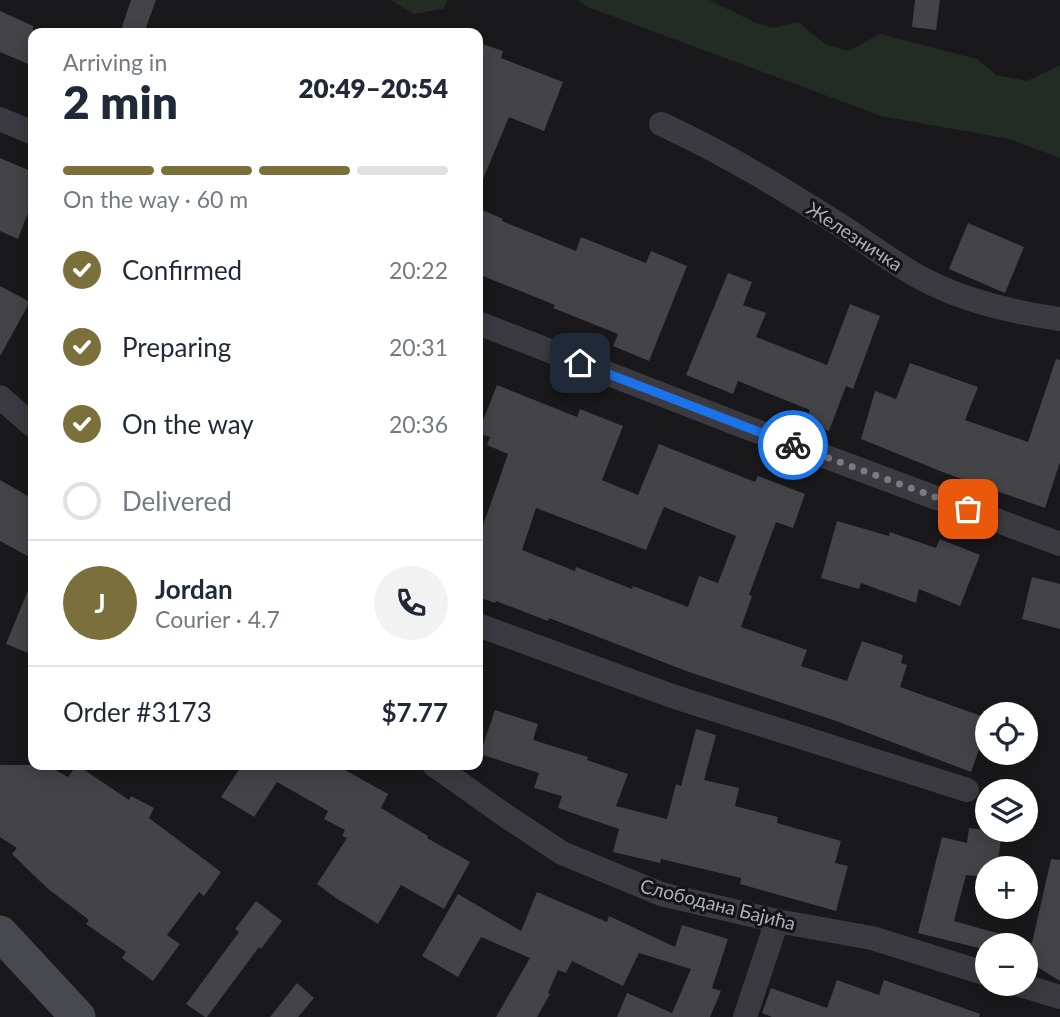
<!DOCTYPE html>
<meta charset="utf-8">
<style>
body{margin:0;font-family:Lato,sans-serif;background:#f2f2f3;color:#1f2937;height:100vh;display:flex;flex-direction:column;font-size:26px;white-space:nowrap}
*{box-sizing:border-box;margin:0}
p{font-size:23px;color:#747a83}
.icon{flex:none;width:38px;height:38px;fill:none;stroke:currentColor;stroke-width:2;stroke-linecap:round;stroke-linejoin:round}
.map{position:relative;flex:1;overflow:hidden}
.details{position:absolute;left:28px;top:28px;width:455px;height:742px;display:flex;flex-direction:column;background:#fff;border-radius:14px;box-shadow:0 4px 18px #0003}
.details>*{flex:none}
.tools{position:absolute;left:975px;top:702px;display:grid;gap:14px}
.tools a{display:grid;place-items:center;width:63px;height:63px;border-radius:50%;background:#fff;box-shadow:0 4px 18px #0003;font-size:35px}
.pin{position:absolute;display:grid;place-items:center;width:60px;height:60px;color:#fff;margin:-30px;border-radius:14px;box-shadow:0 4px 10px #0006}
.courier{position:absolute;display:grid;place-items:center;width:70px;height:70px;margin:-35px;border:5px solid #1a73e8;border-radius:50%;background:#fff;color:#222;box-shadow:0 2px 9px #0007}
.overview em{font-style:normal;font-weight:800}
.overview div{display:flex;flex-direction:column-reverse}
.overview{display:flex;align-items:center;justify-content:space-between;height:119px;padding:0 35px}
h1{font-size:46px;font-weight:800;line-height:52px}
.bar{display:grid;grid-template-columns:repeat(4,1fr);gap:10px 7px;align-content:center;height:84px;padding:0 35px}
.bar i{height:9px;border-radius:5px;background:#e0e1e3}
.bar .active{background:#7b703c}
.bar p{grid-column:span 4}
.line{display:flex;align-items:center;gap:18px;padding:0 35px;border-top:2px solid #e0e1e3}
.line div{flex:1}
.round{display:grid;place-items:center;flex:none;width:74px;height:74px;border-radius:37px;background:#f2f2f3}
ol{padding:0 35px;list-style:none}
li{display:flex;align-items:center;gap:21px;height:77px}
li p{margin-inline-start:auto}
li .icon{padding:7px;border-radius:50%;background:#7b703c;color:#fff;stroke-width:4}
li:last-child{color:#747a83}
li i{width:38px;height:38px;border:4px solid #e0e1e3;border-radius:50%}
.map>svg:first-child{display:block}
.green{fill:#232b25}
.building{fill:#434348;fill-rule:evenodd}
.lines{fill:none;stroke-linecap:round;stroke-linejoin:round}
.minor{stroke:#3a3a40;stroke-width:24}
.secondary{stroke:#484950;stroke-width:35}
.done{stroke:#797a82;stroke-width:7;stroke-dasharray:0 12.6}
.route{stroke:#1a73e8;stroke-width:9}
.labels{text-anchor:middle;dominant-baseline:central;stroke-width:6;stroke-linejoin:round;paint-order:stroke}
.street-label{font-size:19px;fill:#acaeba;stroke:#141416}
</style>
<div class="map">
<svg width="1060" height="1017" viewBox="0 0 1060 1017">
<rect width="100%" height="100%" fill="#19191b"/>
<g class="green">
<path d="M390,0H448L443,9L414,14Z"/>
<path d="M578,0H709L754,22L772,28L798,22L825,44L848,51L880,34L977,59L996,75L1027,81L1060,65V158L1009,139L881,116L588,7Z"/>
</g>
<g class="building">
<path d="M131,0H156L144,33H120Z"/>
<path d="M915,0H940L936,30L912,27Z"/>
<path d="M0,11L33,26V66L0,52Z"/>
<path d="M483,44L503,51L501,58L563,82L544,131L509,117L478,191V58Z"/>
<path d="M0,158L33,172V200L18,239L0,231Z"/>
<path d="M478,208L503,219L502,221L576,251L581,237L646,263L651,251L687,266L649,361L613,346L618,334L553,308L555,305L478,274Z"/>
<path d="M968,223L1024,247L1005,293L949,269Z"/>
<path d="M728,273L752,282L743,305L766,313L756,337L827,365L850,304L880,316L853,389L846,386L829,431L805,422L810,410L738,381L733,394L686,375Z"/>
<path d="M0,286L30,302L0,356Z"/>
<path d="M1056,359L1060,360V462L1045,508L945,473L861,439L875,391L896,399L910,363L978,387L965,420L1028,442Z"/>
<path d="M497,385L577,417L580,409L623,426L602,480L638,495L659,444L755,482L758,476L805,494L793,528L776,522L749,595L752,596L741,627L807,650L801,666L847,681L862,641L903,655L901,663L907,665L900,687L987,718V727L971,772L839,722L689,672L549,618L548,621L496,601L495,603L478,597V540L508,454L487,445L490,437L478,433ZM664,507L736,536L718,583L699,576L688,607L633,586L632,589L576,567L575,571L522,550L536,508L646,550Z"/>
<path d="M0,480L33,499V559L0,541Z"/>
<path d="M837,521L889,536L890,532L936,548L940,539L980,555L960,606L919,589L916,603L861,583L859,589L821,578Z"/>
<path d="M1032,577L1060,584V629L1022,619Z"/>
<path d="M33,578V655L6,644Z"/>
<path d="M495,710L538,724L533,740L588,757L587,760L628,774L616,806L667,819L676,784L681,786L696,729L716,735L704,780L739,788L735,806L778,817L777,823L841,841L835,863L848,866L836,911L740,884L741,878L661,859L660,863L613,852L619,829L558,808L562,796L534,788L539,773L480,754Z"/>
<path d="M0,765H46L68,777L77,765L129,800L131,796L154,808L149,818L221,872L204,896L199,892L167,935L180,944L153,981L122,958L126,952L86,924L89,920L47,888L12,854L17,848L0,837Z"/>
<path d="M242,765H336L388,794L381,808L428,836L427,838L470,862L444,909L401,885L378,924L336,898L317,884L347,838L342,836L345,830L324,819L328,811L277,782L254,817L221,797Z"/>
<path d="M969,828L1002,832L997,868H987V877L966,875L954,921L1032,943L1051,859L1060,860V981L1026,960V945L1000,943L999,945H987V950L918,933L942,837L967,843Z"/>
<path d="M537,892L607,922L609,916L675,947L682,925L728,939L712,988L721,991L710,1017H617L627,993L672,1013L691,969L639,953L623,986L572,961L566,973L558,970L548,993L550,994L537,1017H496L530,958L481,937L458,977L422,956L458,894L521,931Z"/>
<path d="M256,901L282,921L261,949L259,947L207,1017H205L186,1004L239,932L235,929Z"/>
<path d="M837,980L879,995L884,980L980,1014L979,1017H772L762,1013L771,988L827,1008Z"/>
<path d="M297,983L314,998L298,1017H270Z"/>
</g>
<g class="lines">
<g class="minor">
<path d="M0,119L33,133"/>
<path d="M661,124C727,154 786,191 846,229C876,249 904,271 937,286C976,304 1018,313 1060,319"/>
<path d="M478,323L735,423L1060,544"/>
<path d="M0,397L33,426"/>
<path d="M478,625L672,696L967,790"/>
<path d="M434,765L506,816L562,853L661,894L777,921L872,938L987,974"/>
<path d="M1017,984L1060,997"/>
<path d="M745,1017L777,921"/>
</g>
<path class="secondary" d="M0,933L78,1017"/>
</g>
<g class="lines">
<path class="done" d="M793,445L968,509"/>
<path class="route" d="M580,363L793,445"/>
</g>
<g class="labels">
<g class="street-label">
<text transform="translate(855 236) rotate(33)">Железничка</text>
<text transform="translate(718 904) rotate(14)">Слободана Бајића</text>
</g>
</g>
</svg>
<div class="tools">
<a><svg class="icon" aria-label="locate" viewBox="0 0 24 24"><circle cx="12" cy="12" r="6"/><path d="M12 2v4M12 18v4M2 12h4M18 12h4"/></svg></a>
<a><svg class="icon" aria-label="layers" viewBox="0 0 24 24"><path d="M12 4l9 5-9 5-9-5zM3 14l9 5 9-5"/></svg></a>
<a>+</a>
<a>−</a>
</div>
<div class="pin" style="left:968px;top:509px;background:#ea580c"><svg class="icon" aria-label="bag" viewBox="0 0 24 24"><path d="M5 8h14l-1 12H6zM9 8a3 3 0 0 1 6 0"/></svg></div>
<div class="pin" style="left:580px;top:363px;background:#1f2937"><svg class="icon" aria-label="home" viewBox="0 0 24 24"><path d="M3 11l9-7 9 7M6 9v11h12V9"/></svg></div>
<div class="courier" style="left:793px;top:445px"><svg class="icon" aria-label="bike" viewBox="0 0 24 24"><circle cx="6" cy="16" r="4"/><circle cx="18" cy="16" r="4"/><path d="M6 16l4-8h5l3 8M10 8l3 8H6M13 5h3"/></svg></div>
<section class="details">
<div class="overview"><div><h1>2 min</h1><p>Arriving in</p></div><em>20:49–20:54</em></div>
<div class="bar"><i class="active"></i><i class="active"></i><i class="active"></i><i></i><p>On the way · 60 m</p></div>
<ol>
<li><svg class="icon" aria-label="check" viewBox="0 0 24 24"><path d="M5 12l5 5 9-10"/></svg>Confirmed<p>20:22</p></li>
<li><svg class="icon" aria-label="check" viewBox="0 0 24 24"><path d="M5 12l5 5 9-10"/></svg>Preparing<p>20:31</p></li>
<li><svg class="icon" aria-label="check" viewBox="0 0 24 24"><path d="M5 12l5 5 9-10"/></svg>On the way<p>20:36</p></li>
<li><i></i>Delivered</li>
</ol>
<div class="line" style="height:126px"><b class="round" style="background:#7b703c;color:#fff">J</b><div><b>Jordan</b><p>Courier · 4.7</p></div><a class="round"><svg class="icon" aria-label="phone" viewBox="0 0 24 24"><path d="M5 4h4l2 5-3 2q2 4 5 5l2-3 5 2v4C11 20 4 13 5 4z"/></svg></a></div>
<div class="line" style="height:91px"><div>Order #3173</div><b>$7.77</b></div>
</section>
</div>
